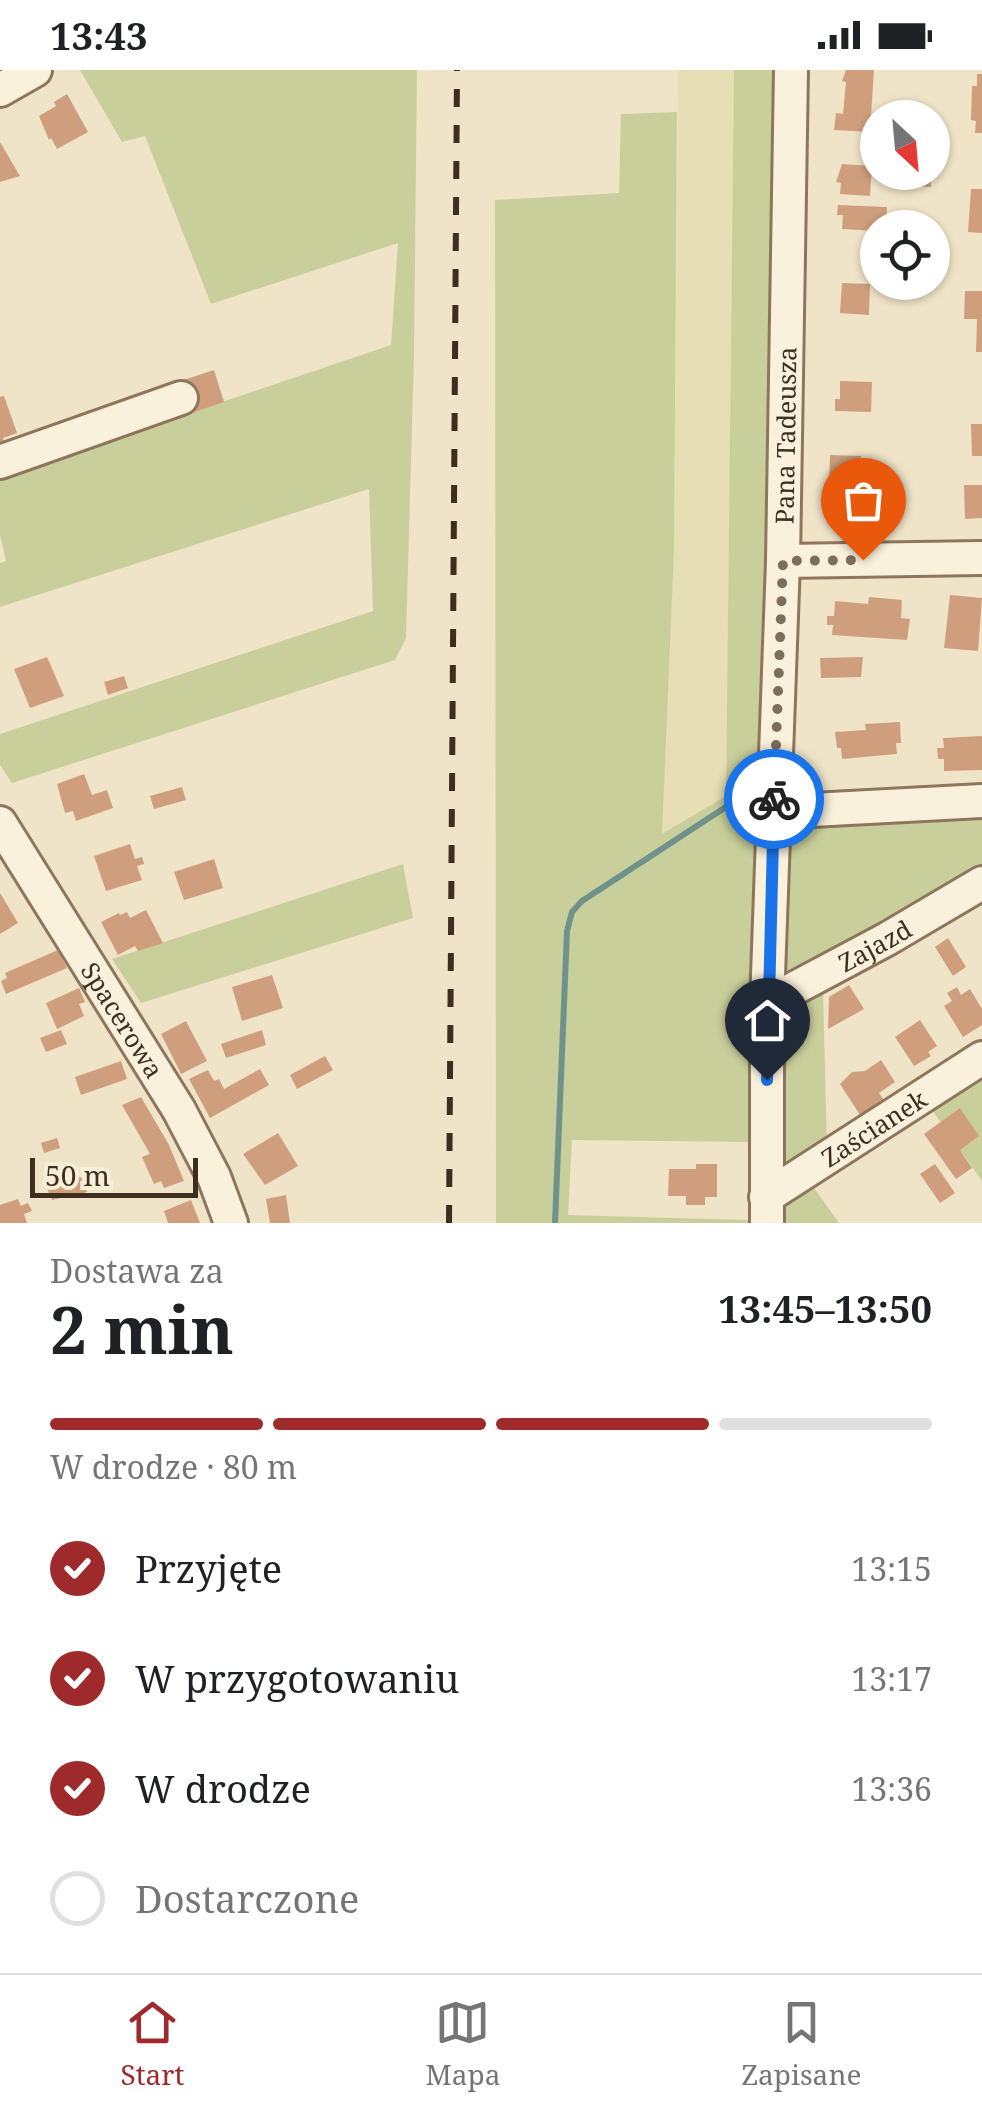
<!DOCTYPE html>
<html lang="pl">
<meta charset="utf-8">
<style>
body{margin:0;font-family:"Noto Serif",serif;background:#f6f6f6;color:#202124;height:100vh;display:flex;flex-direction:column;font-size:38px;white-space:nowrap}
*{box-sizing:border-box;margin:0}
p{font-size:32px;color:#757577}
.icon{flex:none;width:55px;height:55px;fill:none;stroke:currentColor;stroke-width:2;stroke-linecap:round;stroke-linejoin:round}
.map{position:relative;height:1153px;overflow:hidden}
.drawer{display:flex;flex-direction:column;background:#fff;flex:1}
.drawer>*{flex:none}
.needle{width:65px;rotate:154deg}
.controls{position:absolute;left:860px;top:30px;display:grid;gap:20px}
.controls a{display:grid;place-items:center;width:90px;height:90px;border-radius:50%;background:#fff;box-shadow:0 2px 8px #0004;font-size:50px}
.scale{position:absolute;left:30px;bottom:25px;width:168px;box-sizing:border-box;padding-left:10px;border:5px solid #3d2e20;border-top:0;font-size:28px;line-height:35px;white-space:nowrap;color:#3d2e20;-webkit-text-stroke:8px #f7eed8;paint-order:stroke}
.pin{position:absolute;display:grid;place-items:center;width:85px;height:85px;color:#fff;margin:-102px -42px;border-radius:50% 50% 50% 0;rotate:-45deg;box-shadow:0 0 10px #0007}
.pin .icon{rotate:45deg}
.courier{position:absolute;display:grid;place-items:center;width:100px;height:100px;margin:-50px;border:8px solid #1a73e8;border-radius:50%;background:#fff;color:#222;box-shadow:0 2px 12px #0007}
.overview em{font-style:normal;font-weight:700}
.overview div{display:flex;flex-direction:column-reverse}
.overview{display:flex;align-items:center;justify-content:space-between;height:170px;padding:0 50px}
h1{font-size:65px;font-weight:700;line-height:75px}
.bar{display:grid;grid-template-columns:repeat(4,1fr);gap:15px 10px;align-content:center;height:120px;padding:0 50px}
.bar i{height:12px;border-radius:8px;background:#e0e0e0}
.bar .active{background:#9e2a2b}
.bar p{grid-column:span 4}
ol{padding:0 50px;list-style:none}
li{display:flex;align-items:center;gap:30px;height:110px}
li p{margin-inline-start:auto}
li .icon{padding:10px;border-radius:50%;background:#9e2a2b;color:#fff;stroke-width:4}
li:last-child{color:#757577}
li i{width:55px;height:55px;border:5px solid #e0e0e0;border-radius:50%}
.status{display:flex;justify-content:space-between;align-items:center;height:70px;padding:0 50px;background:#fff;direction:ltr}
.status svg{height:28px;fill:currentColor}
.menu{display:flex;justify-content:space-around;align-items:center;height:140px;border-top:2px solid #e0e0e0;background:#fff;font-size:28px;color:#757577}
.menu a{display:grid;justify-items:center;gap:5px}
.menu .active{color:#9e2a2b}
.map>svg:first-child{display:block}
.farmland{fill:#e6deb5}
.green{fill:#c9cf9b}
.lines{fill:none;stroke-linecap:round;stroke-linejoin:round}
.stream{stroke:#6f938a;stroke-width:6}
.building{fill:#cf9f7d}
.minor-casing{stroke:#8d765c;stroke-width:38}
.minor{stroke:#faf1dc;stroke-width:32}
.rail{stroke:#3d2e20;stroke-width:6;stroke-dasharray:18 18;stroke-linecap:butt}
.done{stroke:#7c6e5b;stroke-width:10;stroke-dasharray:0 18}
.route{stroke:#1a73e8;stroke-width:12}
.labels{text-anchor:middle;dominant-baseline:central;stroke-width:9;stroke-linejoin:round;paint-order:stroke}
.street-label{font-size:25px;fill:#3d2e20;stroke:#f7eed8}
</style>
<div class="status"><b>13:43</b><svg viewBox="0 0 49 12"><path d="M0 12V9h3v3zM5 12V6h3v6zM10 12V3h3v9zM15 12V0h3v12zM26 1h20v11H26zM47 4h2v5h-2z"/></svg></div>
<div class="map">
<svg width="982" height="1153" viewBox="0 0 982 1153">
<rect width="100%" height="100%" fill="#f0e4c8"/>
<path class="farmland" d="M678,0H734L726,726L661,765L674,480Z"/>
<g class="green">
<path d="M80,0H417L414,285L406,568L395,590L12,713L0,695V664L373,541L369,419L0,537V493L6,491L0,465V407L391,275L398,173L211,234L145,66L122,72Z"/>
<path d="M734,0H777L766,702L750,1072L572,1070L568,1145L748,1150V1153H496L495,130L619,123L621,44L677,42L674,480L662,764L726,726Z"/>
<path d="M982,743V799L787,909L779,901L784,763L798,753Z"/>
<path d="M403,794L413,848L141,933L112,889Z"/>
<path d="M823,919L827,1079L782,1105V957L788,937Z"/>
<path d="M982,1003V1111L930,1037Z"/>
<path d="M812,1115L839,1153H779L780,1138Z"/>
</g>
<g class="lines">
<path class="stream" d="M555,1153L567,861L572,842L582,831L735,731"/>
</g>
<g class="building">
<path d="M846,0H874L870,62L834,60L836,43L843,44L846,12L842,11Z"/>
<path d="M977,4H982V63H975L976,51L971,50L972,16H977Z"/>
<path d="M67,24L88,62L57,79L51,68L49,70L39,46L56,36L54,32Z"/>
<path d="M0,72L20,106L0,112Z"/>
<path d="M842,94L872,96L870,126L840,124L841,113L836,112Z"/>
<path d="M895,102H931V117L895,116Z"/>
<path d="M971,119H982V163L968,162Z"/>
<path d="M838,135L887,137L886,158H878V161L842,159L843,145H837Z"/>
<path d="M842,213L870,214L869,245L840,243Z"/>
<path d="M965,221H982V282H976L977,249H964Z"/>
<path d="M214,300L224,332L144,359L134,326Z"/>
<path d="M840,311L872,312L871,342L835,341V329H840Z"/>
<path d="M4,326L17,363L3,368L4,372L0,373V327Z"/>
<path d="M971,354H982V386H972Z"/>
<path d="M830,385L861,386L859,419H829Z"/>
<path d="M964,415H982V448L965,449Z"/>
<path d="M950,525L982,528L978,581L944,578Z"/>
<path d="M869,527L902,530L901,548L910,549L907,570L832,565L833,555H827V546H834L835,531L868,534Z"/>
<path d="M47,587L64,626L30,638L14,599Z"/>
<path d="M863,587L861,607L821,608L820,588Z"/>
<path d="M124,606L128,618L108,625L104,612Z"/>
<path d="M900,652L901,673H896L897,684L842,689L841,678H837L835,662L866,660L865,654Z"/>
<path d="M982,666V700L944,701V689H938L937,678H944L943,668Z"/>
<path d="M84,704L92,725L107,720L113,738L76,751L73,741L65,743L57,714Z"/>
<path d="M182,717L186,730L154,739L150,726Z"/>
<path d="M130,774L135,789L142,787L144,794L137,796L142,810L106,821L94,786Z"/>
<path d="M214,789L223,818L184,830L174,802Z"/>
<path d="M0,823L18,853L0,864Z"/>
<path d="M146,840L163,873L138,881L135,876L118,885L101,852L119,843L120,845L127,842L130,848Z"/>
<path d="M948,868L966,897L953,906L935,877Z"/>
<path d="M58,880L67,898L6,924L1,911L7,908L5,903Z"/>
<path d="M272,905L283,938L242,951L232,917Z"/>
<path d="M849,915L864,939L828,959L829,927Z"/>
<path d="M957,917L961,925L970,919L982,939V955L963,967L944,936L952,931L947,923Z"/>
<path d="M79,918L85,932L79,934L84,946L57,959L46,933Z"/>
<path d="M920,950L937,976L928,982L931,986L914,996L895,967Z"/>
<path d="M186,951L207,991L181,1004L161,964Z"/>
<path d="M61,960L67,974L46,982L40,968Z"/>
<path d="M262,960L266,975L226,988L221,974Z"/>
<path d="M325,986L333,1000L297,1019L290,1005Z"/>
<path d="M881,990L895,1012L879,1023L886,1033L862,1048L840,1014L852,1002L865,1001Z"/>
<path d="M121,991L127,1009L81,1025L75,1007Z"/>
<path d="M260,999L269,1015L210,1048L189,1009L208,1000L214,1011L219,1009L224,1019Z"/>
<path d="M141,1027L169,1075L184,1111L164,1118L161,1111L154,1114L142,1087L150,1084L122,1035Z"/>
<path d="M960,1038L979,1066L960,1080L972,1098L956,1109L924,1064Z"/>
<path d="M278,1063L298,1096L265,1115L243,1084Z"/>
<path d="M57,1068L60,1078L44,1083L41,1073Z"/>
<path d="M696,1094H717V1127H705V1135H686V1126H668L669,1099H696Z"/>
<path d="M935,1094L955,1123L940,1133L920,1104Z"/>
<path d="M67,1095L72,1110L81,1107L87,1122L52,1130L47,1118L55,1116L51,1101Z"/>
<path d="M286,1125L290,1153H270L266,1129Z"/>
<path d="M18,1129L21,1136L28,1133L32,1141L24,1144L27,1153H0V1135Z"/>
<path d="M191,1130L200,1153H168L164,1141Z"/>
</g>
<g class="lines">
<defs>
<g id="minor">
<path d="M0,20L35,0"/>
<path d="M0,392L181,328"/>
<path d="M783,491L982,488"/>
<path d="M774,742L982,731"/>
<path id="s1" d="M0,753L179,1040L214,1107L231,1153"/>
<path id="s2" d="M767,933L887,869L982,813"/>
<path id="s3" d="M766,1127L982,988"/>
<path id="s4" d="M767,1153V933L783,491L791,0"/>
</g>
</defs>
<use href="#minor" class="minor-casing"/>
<use href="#minor" class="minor"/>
<path class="rail" d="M449,1153L457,0"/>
</g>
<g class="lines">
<path class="done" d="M774,729L783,491L863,490"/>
<path class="route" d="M767,1010L774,729"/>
</g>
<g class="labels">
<g class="street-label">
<text stroke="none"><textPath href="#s4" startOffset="788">Pana Tadeusza</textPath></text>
<text stroke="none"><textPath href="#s2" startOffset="122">Zajazd</textPath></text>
<text stroke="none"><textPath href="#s1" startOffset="232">Spacerowa</textPath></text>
<text stroke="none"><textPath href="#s3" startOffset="128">Zaścianek</textPath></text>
</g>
</g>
</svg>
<div class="controls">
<a><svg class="needle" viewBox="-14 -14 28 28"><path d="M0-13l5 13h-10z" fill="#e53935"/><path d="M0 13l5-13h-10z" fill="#757577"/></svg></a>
<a><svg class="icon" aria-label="locate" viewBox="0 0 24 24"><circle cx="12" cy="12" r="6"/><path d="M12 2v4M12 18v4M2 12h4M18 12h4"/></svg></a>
</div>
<div class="scale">50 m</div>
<div class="pin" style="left:863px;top:490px;background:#ea580c"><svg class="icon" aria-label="bag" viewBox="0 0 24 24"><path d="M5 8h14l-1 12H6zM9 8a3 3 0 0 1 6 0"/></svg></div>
<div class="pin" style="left:767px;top:1010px;background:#1f2937"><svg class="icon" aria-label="home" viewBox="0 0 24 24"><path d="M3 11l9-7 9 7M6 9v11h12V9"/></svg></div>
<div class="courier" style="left:774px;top:729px"><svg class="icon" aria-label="bike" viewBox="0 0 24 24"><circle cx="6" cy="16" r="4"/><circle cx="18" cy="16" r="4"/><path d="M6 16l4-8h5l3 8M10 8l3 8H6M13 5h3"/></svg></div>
</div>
<section class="drawer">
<div class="overview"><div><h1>2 min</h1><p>Dostawa za</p></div><em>13:45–13:50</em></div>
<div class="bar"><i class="active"></i><i class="active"></i><i class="active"></i><i></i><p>W drodze · 80 m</p></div>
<ol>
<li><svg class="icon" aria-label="check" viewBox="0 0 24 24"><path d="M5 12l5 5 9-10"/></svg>Przyjęte<p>13:15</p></li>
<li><svg class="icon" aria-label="check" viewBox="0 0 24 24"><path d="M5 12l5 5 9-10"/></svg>W przygotowaniu<p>13:17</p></li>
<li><svg class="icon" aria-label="check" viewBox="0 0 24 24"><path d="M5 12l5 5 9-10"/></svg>W drodze<p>13:36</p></li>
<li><i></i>Dostarczone</li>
</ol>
</section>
<nav class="menu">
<a class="active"><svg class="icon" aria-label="home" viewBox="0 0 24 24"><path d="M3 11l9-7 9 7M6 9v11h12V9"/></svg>Start</a>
<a><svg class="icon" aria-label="map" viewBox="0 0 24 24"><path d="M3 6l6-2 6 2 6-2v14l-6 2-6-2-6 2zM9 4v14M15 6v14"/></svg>Mapa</a>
<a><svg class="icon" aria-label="saved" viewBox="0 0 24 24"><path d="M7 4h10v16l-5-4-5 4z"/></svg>Zapisane</a>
</nav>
